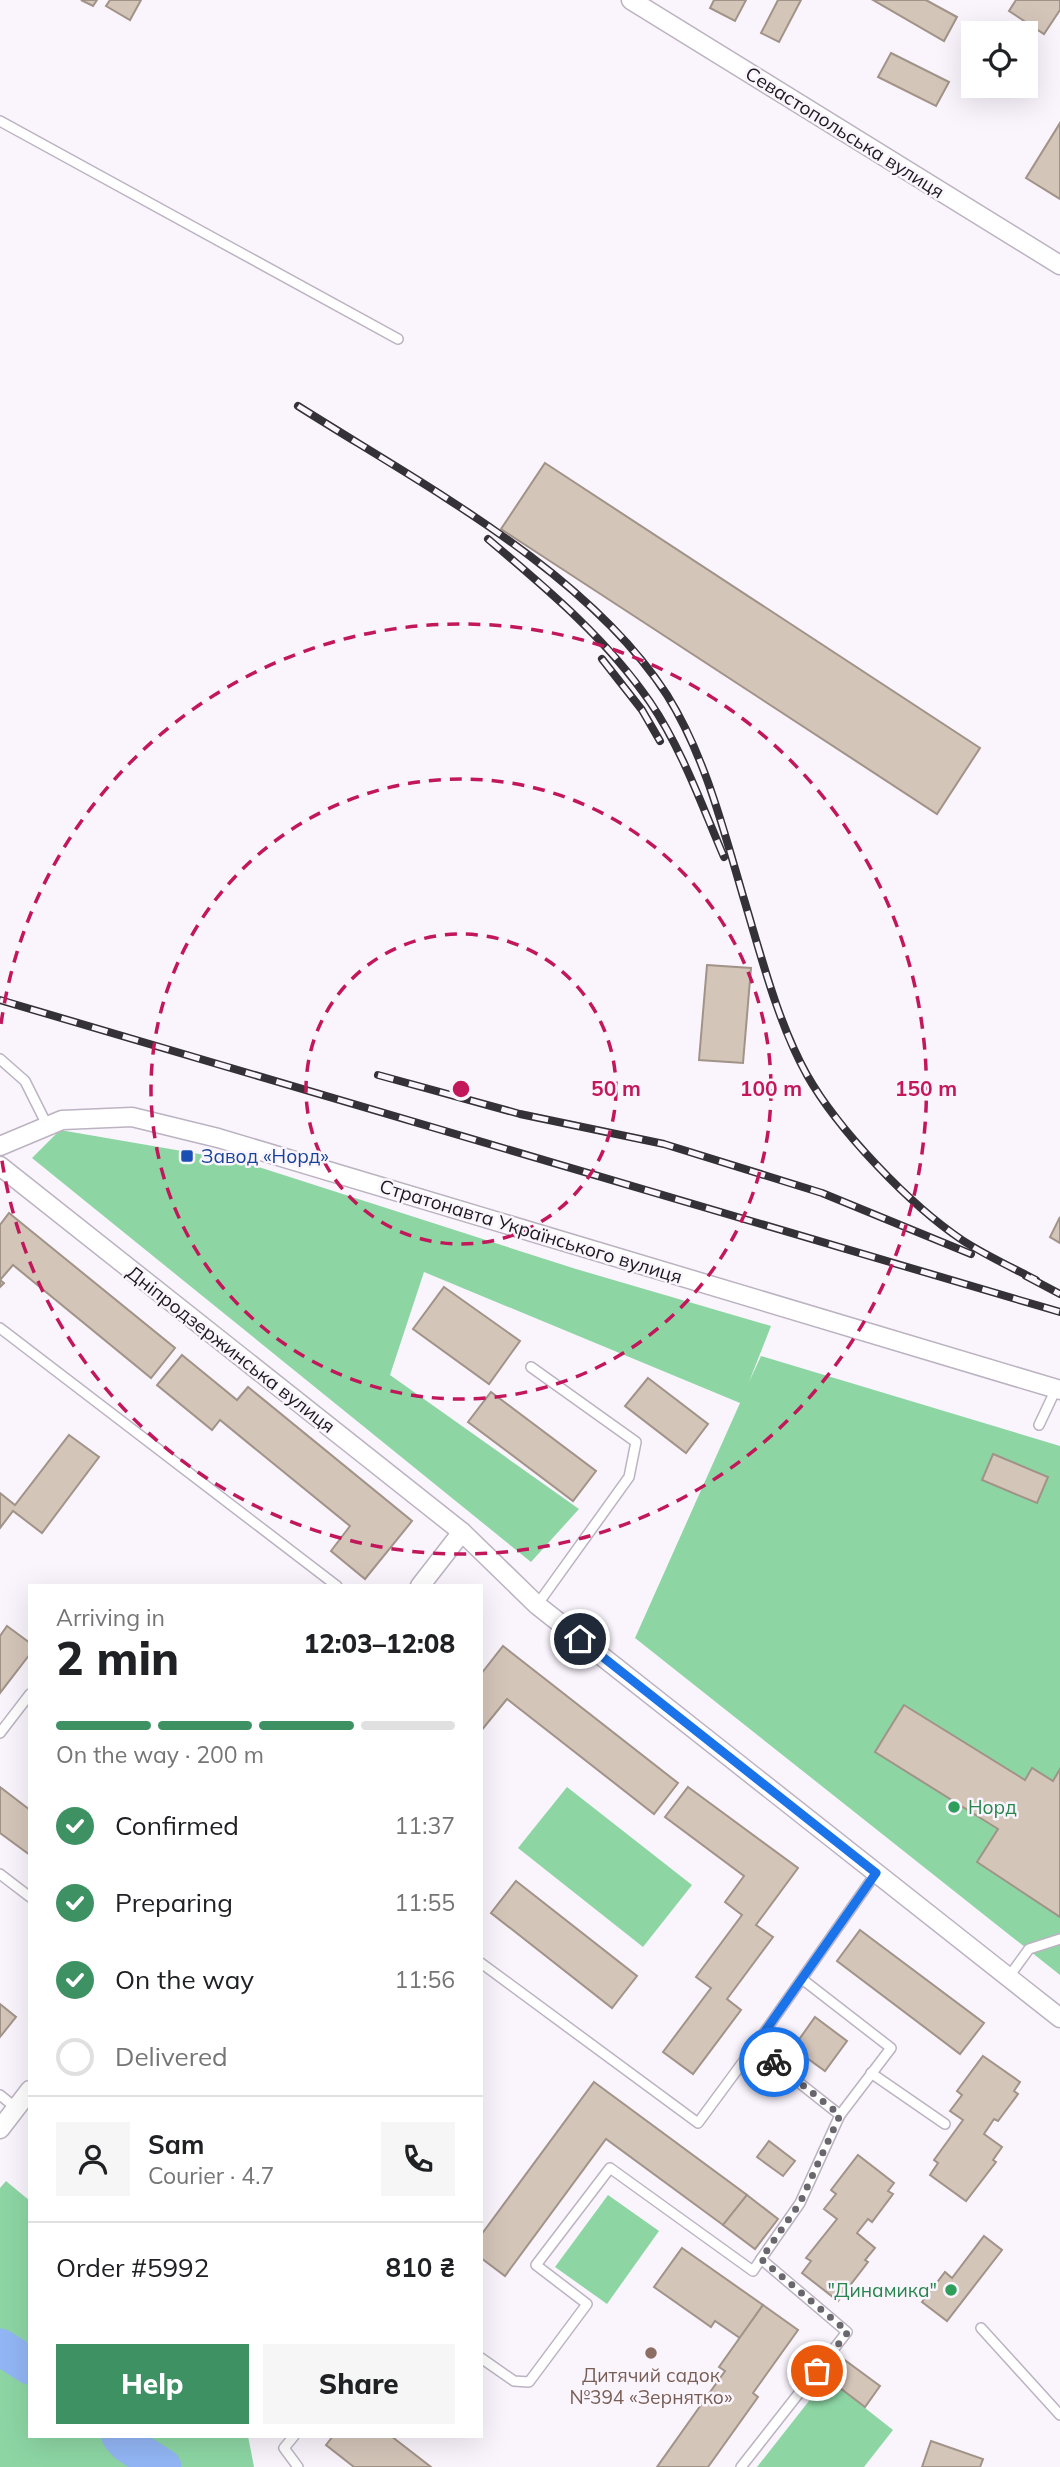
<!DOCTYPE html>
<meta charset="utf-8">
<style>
body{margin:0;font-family:Mulish,sans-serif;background:#f6f6f6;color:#202124;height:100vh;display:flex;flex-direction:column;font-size:26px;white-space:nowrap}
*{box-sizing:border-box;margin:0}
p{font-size:23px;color:#757577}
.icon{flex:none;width:38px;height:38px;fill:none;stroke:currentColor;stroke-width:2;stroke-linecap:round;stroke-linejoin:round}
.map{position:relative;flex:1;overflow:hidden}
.panel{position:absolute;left:28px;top:1584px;width:455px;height:854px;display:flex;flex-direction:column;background:#fff;border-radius:0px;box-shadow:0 7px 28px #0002}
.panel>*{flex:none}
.buttons{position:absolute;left:961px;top:21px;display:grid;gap:14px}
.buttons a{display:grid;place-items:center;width:77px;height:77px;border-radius:0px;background:#fff;box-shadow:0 7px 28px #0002;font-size:35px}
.pin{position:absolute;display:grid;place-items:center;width:60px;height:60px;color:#fff;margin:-30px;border:4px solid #fff;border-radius:50%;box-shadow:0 2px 7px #0007}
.courier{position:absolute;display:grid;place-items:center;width:70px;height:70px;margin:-35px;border:5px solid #1a73e8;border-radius:50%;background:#fff;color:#222;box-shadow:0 2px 9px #0007}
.summary em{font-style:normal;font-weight:800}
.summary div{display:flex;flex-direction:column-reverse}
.summary{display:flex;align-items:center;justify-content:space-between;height:119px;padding:0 28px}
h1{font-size:46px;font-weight:800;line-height:52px}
.bar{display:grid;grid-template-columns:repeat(4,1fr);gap:10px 7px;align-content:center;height:84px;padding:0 28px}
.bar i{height:9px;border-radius:5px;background:#e0e0e0}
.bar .current{background:#3d9163}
.bar p{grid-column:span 4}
.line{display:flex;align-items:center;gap:18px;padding:0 28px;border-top:2px solid #e0e0e0}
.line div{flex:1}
.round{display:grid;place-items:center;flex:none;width:74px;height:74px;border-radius:0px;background:#f6f6f6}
ol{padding:0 28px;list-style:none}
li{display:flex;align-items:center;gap:21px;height:77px}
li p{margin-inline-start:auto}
li .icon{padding:7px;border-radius:50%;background:#3d9163;color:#fff;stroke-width:4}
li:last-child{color:#757577}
li i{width:38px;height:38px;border:4px solid #e0e0e0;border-radius:50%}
.action{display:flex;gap:14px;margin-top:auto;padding:14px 28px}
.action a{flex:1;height:80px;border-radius:0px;background:#3d9163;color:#fff;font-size:28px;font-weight:800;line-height:80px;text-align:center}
.action a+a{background:#f6f6f6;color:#202124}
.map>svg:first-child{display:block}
.green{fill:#8dd6a4}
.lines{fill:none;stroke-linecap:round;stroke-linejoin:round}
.river{stroke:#92b6f5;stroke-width:37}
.building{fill:#d4c5b9;stroke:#a19388;stroke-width:2}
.service-casing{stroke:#bcb3c2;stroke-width:12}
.minor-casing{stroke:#bcb3c2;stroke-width:21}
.service{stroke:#fff;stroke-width:9}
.minor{stroke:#fff;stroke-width:18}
.rail-casing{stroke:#343137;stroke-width:8}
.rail{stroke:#faf4fd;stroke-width:5;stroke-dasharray:16;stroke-linecap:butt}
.done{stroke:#6a666d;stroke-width:7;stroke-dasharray:0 12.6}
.route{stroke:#1a73e8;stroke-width:9}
.ring{fill:none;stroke:#c2185b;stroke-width:3.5;stroke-dasharray:12 9}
.transit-dot{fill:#1a4fb4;stroke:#faf4fd;stroke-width:2.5}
.leisure-dot{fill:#2e9e5b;stroke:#faf4fd;stroke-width:2.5}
.education-dot{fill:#8d6e63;stroke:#faf4fd;stroke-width:2.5}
.labels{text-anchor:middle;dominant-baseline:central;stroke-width:5;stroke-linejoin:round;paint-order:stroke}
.street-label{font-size:19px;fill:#1d1a1f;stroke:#faf4fd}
.transit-label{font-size:19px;fill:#164399;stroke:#faf4fd;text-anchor:start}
.leisure-label{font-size:19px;fill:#27864d;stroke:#faf4fd;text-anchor:start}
.education-label{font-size:19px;fill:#785e54;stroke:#faf4fd}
.centre{fill:#c2185b;stroke:#faf4fd;stroke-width:3.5}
.ring-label{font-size:21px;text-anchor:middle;font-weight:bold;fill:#c2185b;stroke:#faf4fd;stroke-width:5;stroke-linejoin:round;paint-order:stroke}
</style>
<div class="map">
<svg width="1060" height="2467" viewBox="0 0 1060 2467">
<rect width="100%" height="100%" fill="#faf4fd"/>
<g class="green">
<path d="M60,1130L240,1161L576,1269L771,1326L749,1382L761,1356L1060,1446V1975L635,1638L740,1403L424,1272L390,1375L579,1509L531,1562L32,1158Z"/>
<path d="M567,1787L692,1885L643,1947L518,1848Z"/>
<path d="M6,2181L30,2201V2436H248L254,2467H0V2188Z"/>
<path d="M608,2195L659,2231L607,2304L555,2267Z"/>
<path d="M827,2378L893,2430L864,2467H757Z"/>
</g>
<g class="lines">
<g class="river">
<path d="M0,2347L30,2366"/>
<path d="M120,2436L127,2444L163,2467"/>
</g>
</g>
<g class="building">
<path d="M81,0H97L93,6Z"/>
<path d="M110,0H141L130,20L106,6Z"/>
<path d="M714,0H746L735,21L710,8Z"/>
<path d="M778,0H801L779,42L761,33Z"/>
<path d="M873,0H926L957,17L944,41Z"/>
<path d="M1016,0H1060V10L1044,34L1009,11Z"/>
<path d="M891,53L949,82L936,106L878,77Z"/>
<path d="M1060,123V199L1026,178Z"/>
<path d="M545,463L980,748L937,814L501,529Z"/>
<path d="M707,965L751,968L743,1063L699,1060Z"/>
<path d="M9,1213L175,1348L151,1378L13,1265L0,1280L4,1283L0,1287V1225Z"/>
<path d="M1060,1217V1243L1050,1237Z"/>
<path d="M444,1287L520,1341L489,1384L413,1329Z"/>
<path d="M182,1355L237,1400L248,1387L412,1521L365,1579L331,1551L350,1526L220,1420L212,1430L157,1385Z"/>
<path d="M648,1378L708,1424L686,1453L625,1406Z"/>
<path d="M491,1392L596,1471L573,1501L468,1422Z"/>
<path d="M69,1435L99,1457L42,1533L13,1511L0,1528V1493L15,1505Z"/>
<path d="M993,1454L1048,1477L1037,1503L982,1480Z"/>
<path d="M7,1626L30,1643V1654L0,1693V1636Z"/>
<path d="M503,1646L678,1783L654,1814L507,1699L481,1731V1674Z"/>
<path d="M904,1705L1025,1780L1032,1768L1053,1781L1060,1769V1917L977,1862L998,1829L875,1752Z"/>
<path d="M0,1787L30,1810V1855L0,1833Z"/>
<path d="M688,1787L798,1868L756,1925L773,1937L727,1999L741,2010L693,2074L663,2052L711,1988L696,1977L742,1915L725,1902L744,1876L665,1817Z"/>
<path d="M516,1881L637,1976L612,2008L491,1913Z"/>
<path d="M860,1930L984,2023L960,2054L837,1961Z"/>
<path d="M0,2004L16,2017L0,2037Z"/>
<path d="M815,2017L847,2041L825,2071L793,2048Z"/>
<path d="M983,2056L1020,2082L1014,2091L1018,2094L998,2121L994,2119L984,2134L1002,2147L993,2160L996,2162L966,2201L930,2175L938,2163L934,2160L963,2120L950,2111L962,2095L957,2091Z"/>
<path d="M594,2082L747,2195L723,2225L606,2139L505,2276L481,2258V2235Z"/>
<path d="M769,2141L795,2161L783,2176L757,2157Z"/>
<path d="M858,2155L894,2183L888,2191L893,2194L872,2222L868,2219L857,2233L875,2248L865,2260L868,2262L838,2301L802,2273L811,2261L806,2258L837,2219L824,2209L836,2194L831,2190Z"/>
<path d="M747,2195L778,2219L755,2249L723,2225Z"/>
<path d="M984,2236L1002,2250L947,2321L922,2302L945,2272L952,2278Z"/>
<path d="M682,2248L763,2305L740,2338L715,2321L711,2327L654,2287Z"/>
<path d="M763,2305L798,2330L753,2393L758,2397L708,2467H657L725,2371L719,2367Z"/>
<path d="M842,2358L880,2386L865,2407L827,2378Z"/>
<path d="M333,2436H391L431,2467H354L326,2445Z"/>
<path d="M931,2441L983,2459L980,2467H922Z"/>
</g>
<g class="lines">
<defs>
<g id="service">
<path d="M0,121L398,339"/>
<path d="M0,1059L25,1081L48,1127"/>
<path d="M0,1328L337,1586"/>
<path d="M531,1367L636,1442L629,1477L537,1605"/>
<path d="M1039,1425L1056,1389"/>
<path d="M0,1733L30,1694"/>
<path d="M0,1874L30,1897"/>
<path d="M481,1963L698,2123L754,2047"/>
<path d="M1008,1978L1029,1949L1060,1939"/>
<path d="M802,1979L891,2048L840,2115"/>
<path d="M871,2073L945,2124"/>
<path d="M0,2095L16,2108"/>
<path d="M981,2328L1060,2415"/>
<path d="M481,2358L514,2381L529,2382L587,2304L536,2265L610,2168L753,2271L761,2259"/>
<path d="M294,2436L284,2448L298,2467"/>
<path d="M741,2467L847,2332L761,2259L800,2203L840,2115L754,2047L876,1873"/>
</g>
<g id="minor">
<path d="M631,0L1060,265"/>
<path d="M0,1146L62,1120L132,1117L218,1138L1060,1390"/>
<path d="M0,1166L462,1532L537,1605L1060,2018"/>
<path d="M420,1586L462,1532"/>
<path d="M0,2129L30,2090"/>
</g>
</defs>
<use href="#service" class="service-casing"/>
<use href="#minor" class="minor-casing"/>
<use href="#service" class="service"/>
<use href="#minor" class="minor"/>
<defs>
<g id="rail">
<path d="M298,406C421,484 587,571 667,695C705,756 723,828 743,896C761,955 777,1021 807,1075C838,1130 910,1205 962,1240C985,1255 1011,1267 1036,1280"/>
<path d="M488,539C547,589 606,638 650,702C682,749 702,806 724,857"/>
<path d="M602,659L642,710L660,741"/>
<path d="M0,1000L1060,1312"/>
<path d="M378,1075L520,1114L664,1144L822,1193L971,1254"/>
<path d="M1026,1276L1060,1294"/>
</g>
</defs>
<use href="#rail" class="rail-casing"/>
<use href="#rail" class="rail"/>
</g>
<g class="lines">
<path class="done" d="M774,2062L840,2115L800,2203L761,2259L848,2332L817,2371"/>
<path class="route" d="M580,1639L876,1873L754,2047L774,2062"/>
</g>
<g class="ring">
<circle cx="461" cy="1089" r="155"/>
<circle cx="461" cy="1089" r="310"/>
<path d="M1 1024A465 465 0 1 1 1 1154"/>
</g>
<rect class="transit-dot" x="180" y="1149" width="14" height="14" rx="3.5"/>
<g class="leisure-dot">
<circle cx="954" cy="1807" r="7"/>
<circle cx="951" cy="2290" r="7"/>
</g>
<circle class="education-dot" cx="651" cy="2353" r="7"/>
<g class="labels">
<g class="street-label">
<text transform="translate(845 132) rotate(32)">Севастопольська вулиця</text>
<text transform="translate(531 1231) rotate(17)">Стратонавта Українського вулиця</text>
<text transform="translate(231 1349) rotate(38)">Дніпродзержинська вулиця</text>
</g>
<g class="transit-label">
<text x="201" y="1156">Завод «Норд»</text>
</g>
<g class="leisure-label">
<text x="968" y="1807">Норд</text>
<text x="937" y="2290" text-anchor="end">"Динамика"</text>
</g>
<g class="education-label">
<text x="651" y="2375">Дитячий садок<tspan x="651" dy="22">№394 «Зернятко»</tspan></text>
</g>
</g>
<circle cx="461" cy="1089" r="10" class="centre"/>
<g class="ring-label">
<text x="616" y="1096">50 m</text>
<text x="771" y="1096">100 m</text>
<text x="926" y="1096">150 m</text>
</g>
</svg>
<div class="buttons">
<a><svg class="icon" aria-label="locate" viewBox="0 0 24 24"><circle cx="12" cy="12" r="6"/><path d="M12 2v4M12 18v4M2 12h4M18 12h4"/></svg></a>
</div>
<div class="pin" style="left:817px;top:2371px;background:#ea580c"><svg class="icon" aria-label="bag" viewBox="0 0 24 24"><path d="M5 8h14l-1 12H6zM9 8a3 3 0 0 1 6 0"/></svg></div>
<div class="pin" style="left:580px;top:1639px;background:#1f2937"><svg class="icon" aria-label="home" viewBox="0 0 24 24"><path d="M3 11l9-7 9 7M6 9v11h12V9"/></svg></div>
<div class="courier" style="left:774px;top:2062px"><svg class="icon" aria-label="bike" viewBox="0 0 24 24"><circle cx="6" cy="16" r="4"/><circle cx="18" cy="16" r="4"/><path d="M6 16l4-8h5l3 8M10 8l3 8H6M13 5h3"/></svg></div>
<section class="panel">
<div class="summary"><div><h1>2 min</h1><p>Arriving in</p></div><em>12:03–12:08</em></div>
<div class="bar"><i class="current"></i><i class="current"></i><i class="current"></i><i></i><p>On the way · 200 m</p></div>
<ol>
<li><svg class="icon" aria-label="check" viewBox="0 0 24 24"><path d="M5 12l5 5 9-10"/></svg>Confirmed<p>11:37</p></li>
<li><svg class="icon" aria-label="check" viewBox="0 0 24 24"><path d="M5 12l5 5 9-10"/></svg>Preparing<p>11:55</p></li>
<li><svg class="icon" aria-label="check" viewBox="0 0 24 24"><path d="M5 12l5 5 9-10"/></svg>On the way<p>11:56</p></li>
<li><i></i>Delivered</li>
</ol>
<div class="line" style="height:126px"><a class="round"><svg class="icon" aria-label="person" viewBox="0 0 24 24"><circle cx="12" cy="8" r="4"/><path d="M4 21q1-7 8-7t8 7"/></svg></a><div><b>Sam</b><p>Courier · 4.7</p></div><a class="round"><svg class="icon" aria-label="phone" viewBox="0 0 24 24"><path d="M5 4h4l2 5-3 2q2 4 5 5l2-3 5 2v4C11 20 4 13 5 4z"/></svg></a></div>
<div class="line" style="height:91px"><div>Order #5992</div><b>810 ₴</b></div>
<div class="action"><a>Help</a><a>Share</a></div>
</section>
</div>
